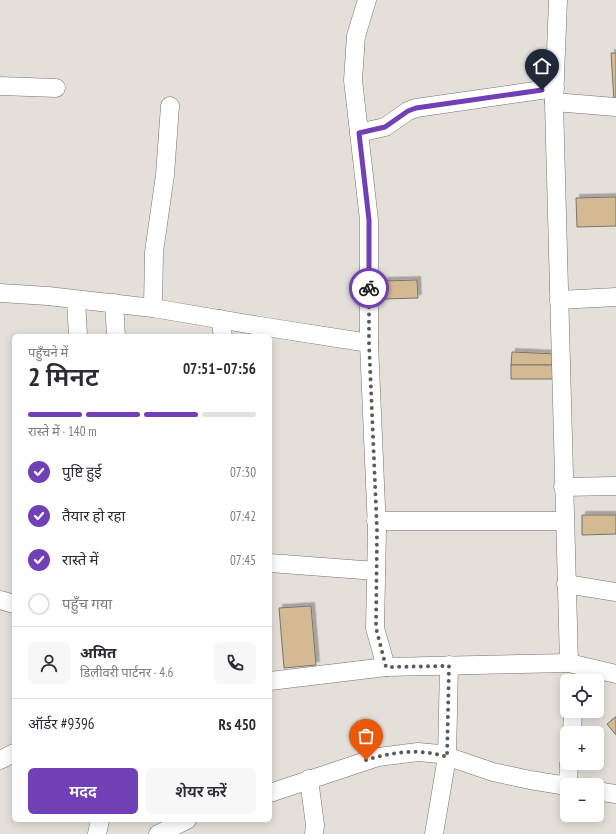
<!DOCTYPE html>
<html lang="hi">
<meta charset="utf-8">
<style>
body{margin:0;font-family:"PT Sans Narrow","Noto Sans Devanagari",sans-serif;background:#f7f7f7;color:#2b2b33;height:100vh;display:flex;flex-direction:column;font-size:15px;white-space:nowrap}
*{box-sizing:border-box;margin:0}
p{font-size:13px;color:#7c7c81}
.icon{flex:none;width:22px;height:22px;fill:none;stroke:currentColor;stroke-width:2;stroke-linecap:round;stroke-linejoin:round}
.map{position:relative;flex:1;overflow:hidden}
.drawer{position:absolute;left:12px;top:334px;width:260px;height:488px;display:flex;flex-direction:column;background:#fff;border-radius:6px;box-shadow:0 2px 10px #0003}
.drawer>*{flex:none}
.buttons{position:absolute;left:560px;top:674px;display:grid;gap:8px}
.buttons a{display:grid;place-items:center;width:44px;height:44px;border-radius:6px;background:#fff;box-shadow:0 2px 10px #0003;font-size:20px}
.pin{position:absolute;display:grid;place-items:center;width:34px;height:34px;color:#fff;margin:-41px -17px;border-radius:50% 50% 50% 0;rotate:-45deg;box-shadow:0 0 4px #0007}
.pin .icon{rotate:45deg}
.courier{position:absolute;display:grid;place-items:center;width:40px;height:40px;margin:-20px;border:3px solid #713fb6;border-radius:50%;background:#fff;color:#222;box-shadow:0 1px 5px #0007}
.head em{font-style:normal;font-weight:600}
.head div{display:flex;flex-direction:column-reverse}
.head{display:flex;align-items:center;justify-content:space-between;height:68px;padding:0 16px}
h1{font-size:26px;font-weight:600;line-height:30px}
.bar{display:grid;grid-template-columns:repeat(4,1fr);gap:6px 4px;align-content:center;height:48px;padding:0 16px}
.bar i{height:5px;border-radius:3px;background:#e1e1e2}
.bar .selected{background:#713fb6}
.bar p{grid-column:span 4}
.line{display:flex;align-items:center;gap:10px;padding:0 16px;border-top:1px solid #e1e1e2}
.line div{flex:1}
.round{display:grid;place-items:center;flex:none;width:42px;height:42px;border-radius:6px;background:#f7f7f7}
ol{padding:0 16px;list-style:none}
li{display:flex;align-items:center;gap:12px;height:44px}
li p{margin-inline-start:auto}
li .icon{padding:4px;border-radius:50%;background:#713fb6;color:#fff;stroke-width:4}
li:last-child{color:#7c7c81}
li i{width:22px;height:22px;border:2px solid #e1e1e2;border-radius:50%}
.action{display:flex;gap:8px;margin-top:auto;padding:8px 16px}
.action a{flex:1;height:46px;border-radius:6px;background:#713fb6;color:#fff;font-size:16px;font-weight:600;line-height:46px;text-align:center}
.action a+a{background:#f7f7f7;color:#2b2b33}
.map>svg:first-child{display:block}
.building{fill:#d4ba92;stroke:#78746e;filter:url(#shadow)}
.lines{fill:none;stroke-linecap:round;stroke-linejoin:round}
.street-casing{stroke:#76726c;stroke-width:19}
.street{stroke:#fff;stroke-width:18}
.done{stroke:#5d5b57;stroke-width:4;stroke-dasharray:0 7.2}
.route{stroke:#713fb6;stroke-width:5}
</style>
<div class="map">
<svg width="616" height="834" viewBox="0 0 616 834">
<defs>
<filter id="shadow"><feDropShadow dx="3.5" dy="-3.5" stdDeviation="0" flood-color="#0004"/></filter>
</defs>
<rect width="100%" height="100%" fill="#e4e0d9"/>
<g class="building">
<path d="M611,53H616V101H614Z"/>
<path d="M616,197V226L577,227L576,198Z"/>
<path d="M417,280L418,298L384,299V281Z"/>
<path d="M512,352L556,354L557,365H511Z"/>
<rect x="511" y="365" width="46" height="14"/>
<path d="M582,515H616V534L582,535Z"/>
<path d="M311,606L316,665L284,668L279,608Z"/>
<path d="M616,717V735L607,724Z"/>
</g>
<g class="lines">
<defs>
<g id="street">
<path d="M367,0L356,36L353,80L369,220V343L377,530L375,628L386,667"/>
<path d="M558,0L554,102L569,663"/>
<path d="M0,86L56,88"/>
<path d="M554,102L616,107"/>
<path d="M359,133L385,127L408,111L416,108L555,88"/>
<path d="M0,293L48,296L153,308L260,326L369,343"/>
<path d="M76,300L78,336"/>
<path d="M559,300L616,297"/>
<path d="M114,303L116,336"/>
<path d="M153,308L154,252L165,175L170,106"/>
<path d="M220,319L223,336"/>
<path d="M563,487L616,486"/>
<path d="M376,521H564"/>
<path d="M270,563L376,571"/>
<path d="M566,584L616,592"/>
<path d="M0,600L14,604"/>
<path d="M270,681L386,667L569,663L616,674"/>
<path d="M572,733L573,711"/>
<path d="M0,760L14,753"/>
<path d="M309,779L315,825L314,834"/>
<path d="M568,785L569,763"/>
<path d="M597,791L616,794"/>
<path d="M270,793L378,757L418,752L440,754L493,772L530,780L567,786"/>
<path d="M97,834L100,820"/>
<path d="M158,834L187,820"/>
<path d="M434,834L447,757L449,665"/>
</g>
</defs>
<use href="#street" class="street-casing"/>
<use href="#street" class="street"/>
</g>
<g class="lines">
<path class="done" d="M366,760C392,752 421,748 447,757L449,666L386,667L376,628L377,530L369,343V288"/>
<path class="route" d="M369,288V220L359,133L385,127L408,111L416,108L542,90"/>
</g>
</svg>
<div class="buttons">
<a><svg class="icon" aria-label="locate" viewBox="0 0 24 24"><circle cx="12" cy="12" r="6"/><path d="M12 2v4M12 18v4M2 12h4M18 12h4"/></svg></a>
<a>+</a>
<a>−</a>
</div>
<div class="pin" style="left:366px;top:760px;background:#ea580c"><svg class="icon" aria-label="bag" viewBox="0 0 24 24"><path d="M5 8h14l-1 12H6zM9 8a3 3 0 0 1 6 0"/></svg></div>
<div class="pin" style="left:542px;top:90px;background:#1f2937"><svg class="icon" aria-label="home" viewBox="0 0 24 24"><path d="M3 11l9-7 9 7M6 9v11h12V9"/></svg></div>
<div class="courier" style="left:369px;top:288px"><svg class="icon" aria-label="bike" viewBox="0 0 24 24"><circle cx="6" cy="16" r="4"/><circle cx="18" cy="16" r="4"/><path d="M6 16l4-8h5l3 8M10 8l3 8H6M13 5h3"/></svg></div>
<section class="drawer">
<div class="head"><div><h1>2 मिनट</h1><p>पहुँचने में</p></div><em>07:51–07:56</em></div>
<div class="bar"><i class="selected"></i><i class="selected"></i><i class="selected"></i><i></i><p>रास्ते में · 140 m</p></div>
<ol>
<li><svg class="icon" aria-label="check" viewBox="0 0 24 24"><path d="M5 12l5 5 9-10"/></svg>पुष्टि हुई<p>07:30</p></li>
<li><svg class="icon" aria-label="check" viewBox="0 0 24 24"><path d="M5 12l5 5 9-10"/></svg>तैयार हो रहा<p>07:42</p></li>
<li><svg class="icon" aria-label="check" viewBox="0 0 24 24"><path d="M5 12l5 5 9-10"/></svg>रास्ते में<p>07:45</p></li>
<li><i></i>पहुँच गया</li>
</ol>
<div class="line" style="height:72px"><a class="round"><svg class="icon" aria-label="person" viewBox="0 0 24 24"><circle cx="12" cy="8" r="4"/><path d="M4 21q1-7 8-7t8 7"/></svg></a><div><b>अमित</b><p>डिलीवरी पार्टनर · 4.6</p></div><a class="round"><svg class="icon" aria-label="phone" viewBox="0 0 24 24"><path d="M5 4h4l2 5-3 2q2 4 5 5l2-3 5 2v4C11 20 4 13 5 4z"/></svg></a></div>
<div class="line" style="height:52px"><div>ऑर्डर #9396</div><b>Rs 450</b></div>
<div class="action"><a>मदद</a><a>शेयर करें</a></div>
</section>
</div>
